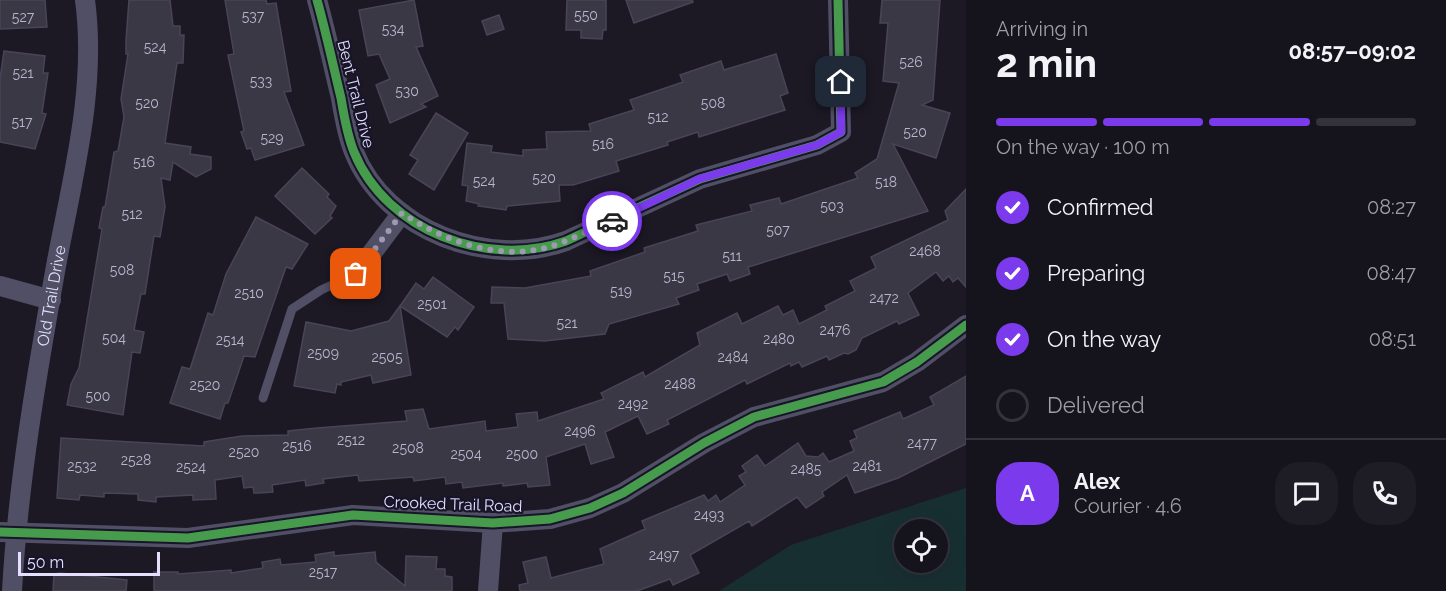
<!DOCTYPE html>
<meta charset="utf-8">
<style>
body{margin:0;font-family:Raleway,sans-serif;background:#1e1c25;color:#f1f3f6;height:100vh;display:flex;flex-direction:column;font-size:22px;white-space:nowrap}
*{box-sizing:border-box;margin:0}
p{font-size:20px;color:#9d9ea3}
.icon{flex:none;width:33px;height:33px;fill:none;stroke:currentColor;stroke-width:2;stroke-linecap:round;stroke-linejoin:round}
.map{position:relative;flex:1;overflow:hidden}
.sheet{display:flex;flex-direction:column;background:#15131c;width:480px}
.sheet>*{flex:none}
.buttons{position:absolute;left:894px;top:519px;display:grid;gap:12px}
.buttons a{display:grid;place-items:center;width:54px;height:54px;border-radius:50%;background:#15131c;box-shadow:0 6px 24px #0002,0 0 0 2px #34323b;font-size:30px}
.scale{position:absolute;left:18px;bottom:15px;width:142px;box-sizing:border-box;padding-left:6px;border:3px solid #e3dffc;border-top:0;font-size:16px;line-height:21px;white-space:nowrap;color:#e3dffc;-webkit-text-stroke:4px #18142a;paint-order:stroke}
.pin{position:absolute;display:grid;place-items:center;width:51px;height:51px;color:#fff;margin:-26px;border-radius:12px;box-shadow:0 3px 9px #0006}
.courier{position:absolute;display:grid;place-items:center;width:60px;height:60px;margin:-30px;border:4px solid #7c3aed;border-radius:50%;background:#fff;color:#222;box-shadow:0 2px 8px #0007}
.overview em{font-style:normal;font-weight:700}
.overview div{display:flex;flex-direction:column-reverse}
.overview{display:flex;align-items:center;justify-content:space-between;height:102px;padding:0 30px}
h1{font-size:39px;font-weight:700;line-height:45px}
.bar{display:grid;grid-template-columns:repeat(4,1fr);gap:9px 6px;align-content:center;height:72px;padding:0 30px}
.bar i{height:8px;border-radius:4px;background:#34323b}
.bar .selected{background:#7c3aed}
.bar p{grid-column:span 4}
.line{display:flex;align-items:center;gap:15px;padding:0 30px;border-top:2px solid #34323b}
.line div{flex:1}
.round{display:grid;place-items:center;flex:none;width:63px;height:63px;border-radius:24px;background:#1e1c25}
ol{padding:0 30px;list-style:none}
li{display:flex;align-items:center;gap:18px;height:66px}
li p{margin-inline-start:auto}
li .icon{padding:6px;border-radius:50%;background:#7c3aed;color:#fff;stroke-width:4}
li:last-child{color:#9d9ea3}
li i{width:33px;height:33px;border:3px solid #34323b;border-radius:50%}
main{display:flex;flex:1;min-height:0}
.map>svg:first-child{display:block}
.green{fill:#182f31;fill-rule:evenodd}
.building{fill:#3b3846;stroke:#494457;stroke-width:1.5}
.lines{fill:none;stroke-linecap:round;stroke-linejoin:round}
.service{stroke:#514f65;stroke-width:9}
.minor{stroke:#514f65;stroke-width:20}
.cycleway-casing{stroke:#18142a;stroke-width:13}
.cycleway{stroke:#469c4c;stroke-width:9}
.done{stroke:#9d9ab1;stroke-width:6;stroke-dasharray:0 10.8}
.route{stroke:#7c3aed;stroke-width:8}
.labels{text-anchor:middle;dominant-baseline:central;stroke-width:4.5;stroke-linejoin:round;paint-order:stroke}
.number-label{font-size:14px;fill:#b9b5ce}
.street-label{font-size:16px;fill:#e3dffc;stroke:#18142a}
</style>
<main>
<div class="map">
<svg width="966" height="591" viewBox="0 0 966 591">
<rect width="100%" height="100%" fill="#1c1925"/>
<path class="green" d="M966,488V591H719L791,545ZM904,530H938V562H904Z"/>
<g class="building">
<path d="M0,0H45L47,27L0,29Z"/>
<path d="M129,0H170L173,26H180V35H184L183,63H177L165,143L191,147L190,154L211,157V169L196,177L173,162L170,180L161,178L165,207L160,237L154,236L145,294H141L138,309L134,330L144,332L140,353L132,352L123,415L67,405L71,384L79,368L102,229L99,228L103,207H105L114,152L118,151L124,117L121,99L128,54H126V40Z"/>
<path d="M225,0H266L267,4L276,3L291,91L284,92L304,145L255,160L251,148L247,149L241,132L244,131L228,55L234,54Z"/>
<path d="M414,0L423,46L416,47L438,96L421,104L426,107L390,123L376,85L390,79L379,54L368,56L359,10Z"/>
<path d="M567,0H606V30H603L602,39L581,38V30H566Z"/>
<path d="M626,0H692L693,2L634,23Z"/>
<path d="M882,0H940L933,100L922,105L950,113L936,158L893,144L928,211L755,265L748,267L750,274L730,281L727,274L697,284L699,290L676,298L679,304L609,324L605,334L545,341L508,339L504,303H491L492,287L525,288L591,276L590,271L645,252L644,248L698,231L696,225L752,211L750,205L779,198L781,204L858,178L855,173L877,159L899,83L883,81L888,23H880Z"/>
<path d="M499,15L504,29L487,35L482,21Z"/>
<path d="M4,51L45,56L43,73H48L42,113L46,114L35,149L0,142V79Z"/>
<path d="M776,54L788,93L780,96L785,110L699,137L698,132L667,142L668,145L616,161L619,171L573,185H559L560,201L507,206L506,210L478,206L479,204L466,201L468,186L462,185L467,143L492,146L491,152L523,156V150L547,149L546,132L591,131L589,124L634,110L630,100L683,82L680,75L721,61L724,70Z"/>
<path d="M436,113L468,133L434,190L409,174L418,160L410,155Z"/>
<path d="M302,168L329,194L327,197L336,206L330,216L332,218L315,234L275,196Z"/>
<path d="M966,189V287L958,278L953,282L949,276L943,281L936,272L908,293L919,315L899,324L897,321L862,338L856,350L848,354L844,353L829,360L827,356L802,367L799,362L791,366L790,363L747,384L745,380L667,420L669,424L647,434L638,416L605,432L614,457L591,464L585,444L546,457L550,485L528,487L527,483L503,486V483L463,488L462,482L446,484L445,477L414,481L413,477L359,481L358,475L323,479L324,483L306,486L305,480L272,485L273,492L258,493H254L253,487L244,488L242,476L215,480L216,499L193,500V495L156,497V502L138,500V494L104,493V497L80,495L79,500L57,498L61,438L204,446V442L242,436L288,435V431L317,428L407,421L405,411L423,409L429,429L485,421L486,431L518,427L516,414L537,412L538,421L604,399L601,393L643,372L645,377L700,345L697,333L737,313L742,324L778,306L783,315L793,310L799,324L827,310L825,306L855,291L850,281L876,268L871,257L948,220L945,211Z"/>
<path d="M256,217L308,244L292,269L286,267L255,357L244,356L228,403H225L220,419L170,403L182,367L190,369L208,313L213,315L226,274Z"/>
<path d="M433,277L474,307L458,330L455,327L447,337L400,306L416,283L424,289Z"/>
<path d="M400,306L411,375L373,383L371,375L341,382V385L337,384L335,393L294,386L306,322L351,331L389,321Z"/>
<path d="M966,376V444L898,478L855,493L847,475L822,492L824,496L806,508L797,497L752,526L749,521L690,555L699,573L673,585L670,579L637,591H520L519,585L528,583L523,562L546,557L551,578L604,564L600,549L645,529L642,521L704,495L708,501L716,495L720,502L745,485L739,476L746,472L742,466L757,455L765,466L798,443L806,456L818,457L823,453L829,462L854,451L850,441L857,438L854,431L900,412L903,419L934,405L930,397Z"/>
<path d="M334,552V556L375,552L376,562L405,586L406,556L437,557L436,569H445V576L452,577V591H154V572H178V574L231,570V573L263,568L262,562L280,559L281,565L316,562L315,555Z"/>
<path d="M60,573L127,580L126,591H53L54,574Z"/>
</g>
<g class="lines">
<path class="service" d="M263,398L292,309L321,290L356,274"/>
<g class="minor">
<path d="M317,0C326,32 333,65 341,98C344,116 347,135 354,152C386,231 488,269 566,241L700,179L817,145L841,132L838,0"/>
<path d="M356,274L402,213"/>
<path d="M0,286L51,300"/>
<path d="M0,532L188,538L353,515L493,523L550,519L590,508L623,493L704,443L754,417L883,382L917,362L966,325"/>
<path id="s1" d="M12,591C18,482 37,373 56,266C72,179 97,89 85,0"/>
<path d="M488,591L493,523"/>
</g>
<defs>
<g id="cycleway">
<path d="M317,0C326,32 333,65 341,98C344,116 347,135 354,152C386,231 488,269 566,241L700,179L817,145L841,132L838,0"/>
<path d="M0,532L188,538L353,515L493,523L550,519L590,508L623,493L704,443L754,417L883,382L917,362L966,325"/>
</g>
</defs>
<use href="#cycleway" class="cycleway-casing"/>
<use href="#cycleway" class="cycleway"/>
</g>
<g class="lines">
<path class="done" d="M356,274L402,213C445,242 501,262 552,246C573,239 592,229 612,221"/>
<path class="route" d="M612,221L699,179L817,145L841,132V82"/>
</g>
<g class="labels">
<g class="number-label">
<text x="586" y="15">550</text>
<text x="253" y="16">537</text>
<text x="23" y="17">527</text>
<text x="393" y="29">534</text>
<text x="155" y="47">524</text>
<text x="911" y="62">526</text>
<text x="23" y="73">521</text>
<text x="261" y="81">533</text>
<text x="407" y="91">530</text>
<text x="147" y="103">520</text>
<text x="713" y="103">508</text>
<text x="658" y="117">512</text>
<text x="22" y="122">517</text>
<text x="915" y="132">520</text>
<text x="272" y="138">529</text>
<text x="603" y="144">516</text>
<text x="144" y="162">516</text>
<text x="544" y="178">520</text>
<text x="484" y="181">524</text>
<text x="886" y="182">518</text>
<text x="832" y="206">503</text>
<text x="132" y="214">512</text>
<text x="778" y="230">507</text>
<text x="925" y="251">2468</text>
<text x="732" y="256">511</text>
<text x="122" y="270">508</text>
<text x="674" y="276">515</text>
<text x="621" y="291">519</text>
<text x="249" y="293">2510</text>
<text x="884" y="298">2472</text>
<text x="432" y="304">2501</text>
<text x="567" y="323">521</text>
<text x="835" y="330">2476</text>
<text x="114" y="338">504</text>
<text x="779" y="339">2480</text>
<text x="230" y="340">2514</text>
<text x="323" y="353">2509</text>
<text x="387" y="357">2505</text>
<text x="733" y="357">2484</text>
<text x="680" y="384">2488</text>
<text x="205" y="385">2520</text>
<text x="98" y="396">500</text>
<text x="633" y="404">2492</text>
<text x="580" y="431">2496</text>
<text x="351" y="440">2512</text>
<text x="922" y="443">2477</text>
<text x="297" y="446">2516</text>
<text x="408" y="448">2508</text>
<text x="244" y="452">2520</text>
<text x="466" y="454">2504</text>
<text x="522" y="454">2500</text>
<text x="136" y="460">2528</text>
<text x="82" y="466">2532</text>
<text x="867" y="466">2481</text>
<text x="191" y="467">2524</text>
<text x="806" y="469">2485</text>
<text x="709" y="515">2493</text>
<text x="664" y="555">2497</text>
<text x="323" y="572">2517</text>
</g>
<g class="street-label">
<text transform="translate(356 94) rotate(76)">Bent Trail Drive</text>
<text stroke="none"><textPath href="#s1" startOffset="298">Old Trail Drive</textPath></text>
<text transform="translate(453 504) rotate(2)">Crooked Trail Road</text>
</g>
</g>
</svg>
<div class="buttons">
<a><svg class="icon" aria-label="locate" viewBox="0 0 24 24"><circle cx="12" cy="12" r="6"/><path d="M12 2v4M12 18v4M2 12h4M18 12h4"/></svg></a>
</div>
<div class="scale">50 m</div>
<div class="pin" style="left:356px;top:274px;background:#ea580c"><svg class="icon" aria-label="bag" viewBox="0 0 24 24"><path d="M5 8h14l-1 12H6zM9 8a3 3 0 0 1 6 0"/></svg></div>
<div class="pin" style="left:841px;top:82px;background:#1f2937"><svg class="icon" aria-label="home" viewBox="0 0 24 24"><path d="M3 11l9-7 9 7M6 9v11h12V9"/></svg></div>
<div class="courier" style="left:612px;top:221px"><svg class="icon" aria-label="car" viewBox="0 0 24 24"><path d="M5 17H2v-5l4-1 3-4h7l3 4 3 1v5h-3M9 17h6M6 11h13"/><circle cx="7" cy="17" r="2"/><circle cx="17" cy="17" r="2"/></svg></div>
</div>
<section class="sheet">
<div class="overview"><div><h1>2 min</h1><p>Arriving in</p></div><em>08:57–09:02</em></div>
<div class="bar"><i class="selected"></i><i class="selected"></i><i class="selected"></i><i></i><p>On the way · 100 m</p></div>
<ol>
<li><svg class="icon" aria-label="check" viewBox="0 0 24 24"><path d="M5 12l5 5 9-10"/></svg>Confirmed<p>08:27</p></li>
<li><svg class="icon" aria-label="check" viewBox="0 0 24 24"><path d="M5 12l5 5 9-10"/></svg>Preparing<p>08:47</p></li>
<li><svg class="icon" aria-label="check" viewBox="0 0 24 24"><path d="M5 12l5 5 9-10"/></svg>On the way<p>08:51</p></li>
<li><i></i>Delivered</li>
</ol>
<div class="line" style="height:108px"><b class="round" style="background:#7c3aed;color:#fff">A</b><div><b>Alex</b><p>Courier · 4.6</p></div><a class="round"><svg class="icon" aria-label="chat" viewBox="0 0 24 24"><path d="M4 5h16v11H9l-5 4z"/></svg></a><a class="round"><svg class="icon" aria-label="phone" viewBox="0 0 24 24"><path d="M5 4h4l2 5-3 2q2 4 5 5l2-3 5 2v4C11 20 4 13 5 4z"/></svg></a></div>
</section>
</main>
